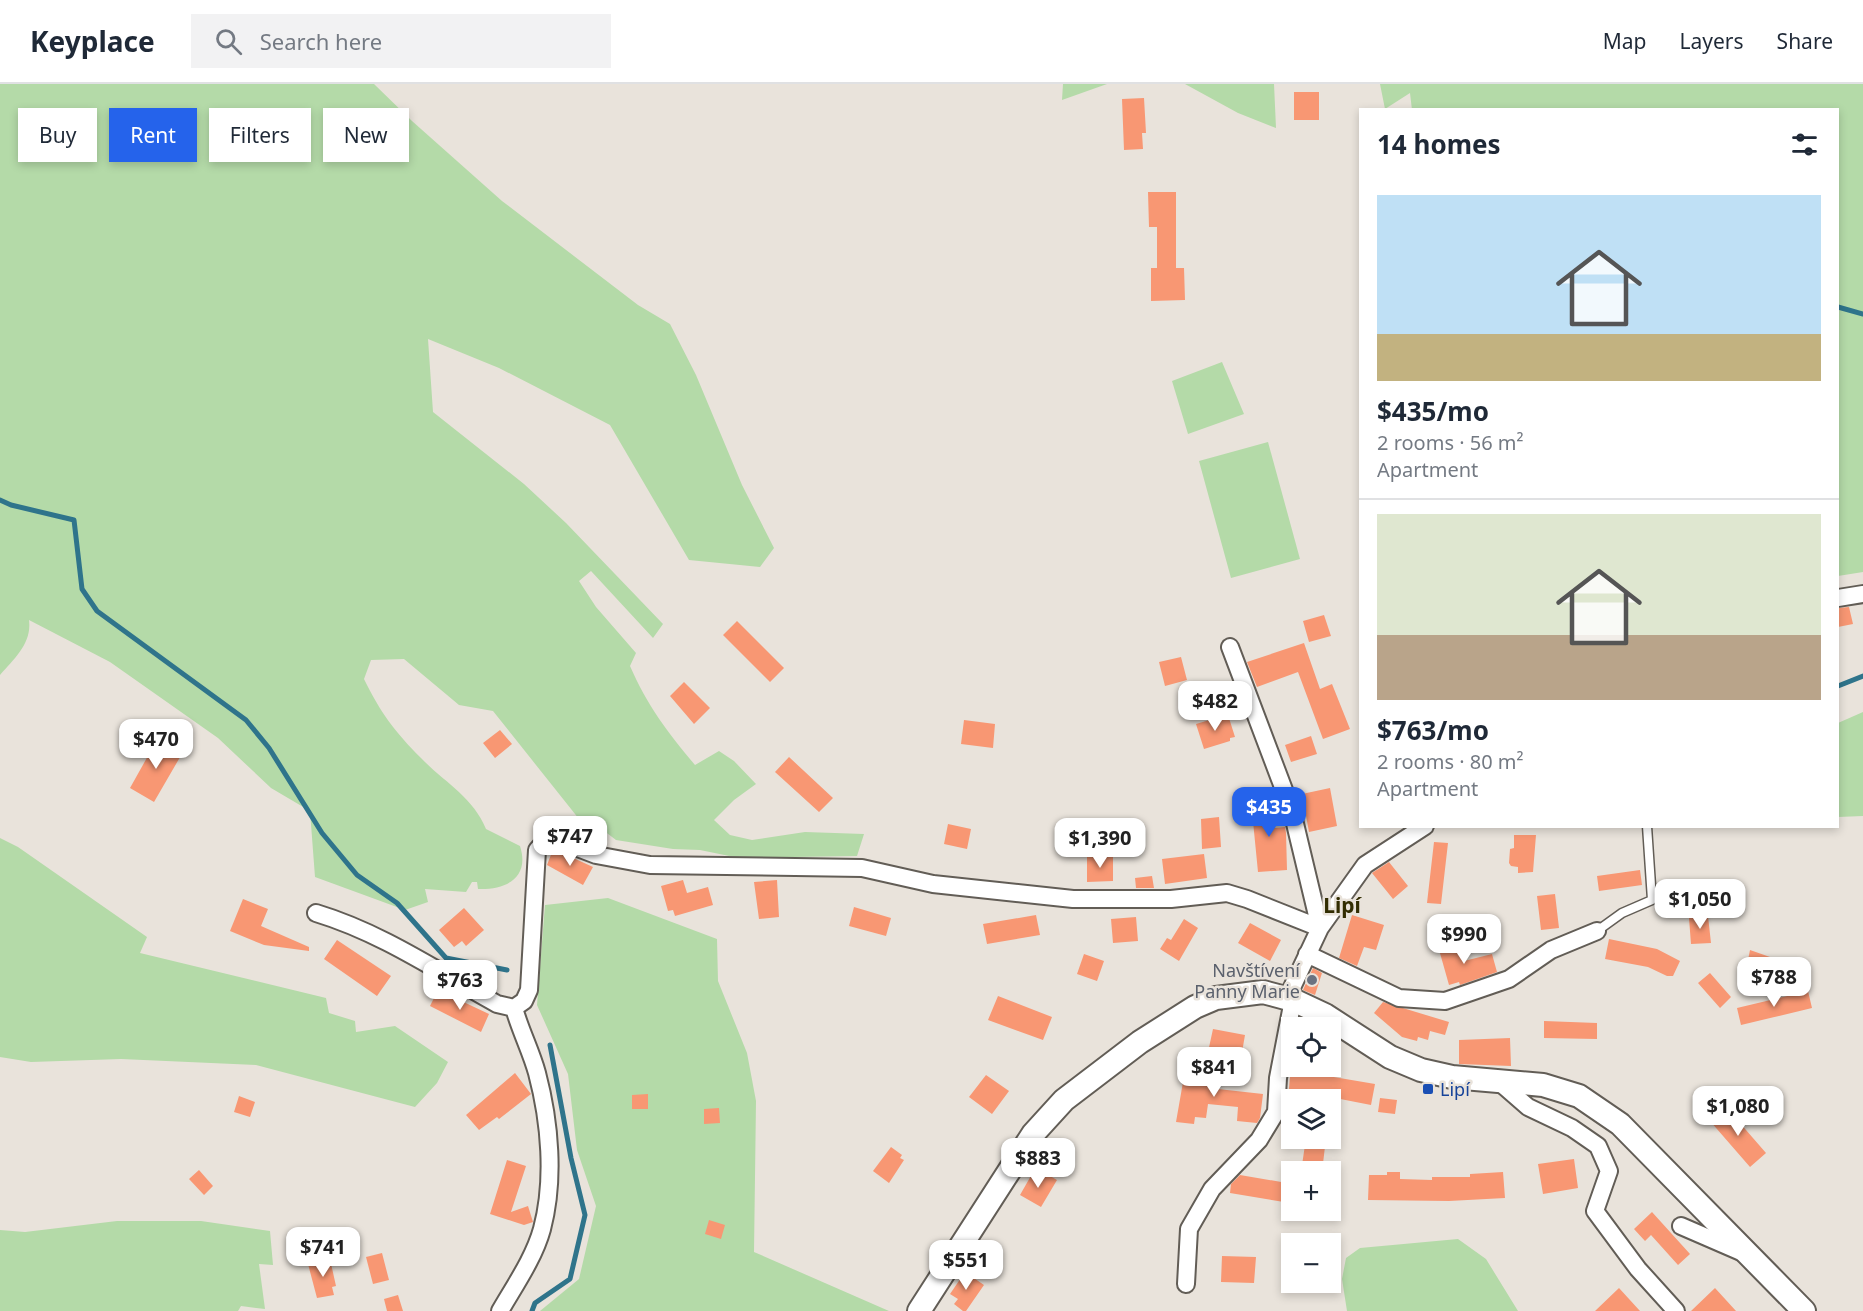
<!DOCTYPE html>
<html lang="en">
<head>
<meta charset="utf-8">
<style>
	:root { --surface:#fff; --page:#f2f2f3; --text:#1f2937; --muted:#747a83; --line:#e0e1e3; --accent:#2563eb }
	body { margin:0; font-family:"Noto Sans",sans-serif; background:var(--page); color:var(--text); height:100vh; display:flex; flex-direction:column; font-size:22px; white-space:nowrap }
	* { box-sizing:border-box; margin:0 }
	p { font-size:20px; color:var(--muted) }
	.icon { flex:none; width:33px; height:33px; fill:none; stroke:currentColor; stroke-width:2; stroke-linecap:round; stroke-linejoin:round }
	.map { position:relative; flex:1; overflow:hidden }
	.details { position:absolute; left:1359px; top:24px; width:480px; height:720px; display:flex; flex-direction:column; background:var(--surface); border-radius:0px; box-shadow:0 3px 9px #0003 }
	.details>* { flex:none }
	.guide { position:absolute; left:18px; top:24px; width:570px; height:54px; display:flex; gap:12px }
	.buttons { position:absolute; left:1281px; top:933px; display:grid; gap:12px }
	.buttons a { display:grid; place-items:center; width:60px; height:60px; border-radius:0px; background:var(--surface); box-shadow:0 3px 9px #0003; font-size:30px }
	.price { position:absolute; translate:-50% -51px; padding:0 14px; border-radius:12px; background:#fff; color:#222; font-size:20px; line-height:39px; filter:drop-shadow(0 2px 3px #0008) }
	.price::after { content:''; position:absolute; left:50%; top:36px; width:18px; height:14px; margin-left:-9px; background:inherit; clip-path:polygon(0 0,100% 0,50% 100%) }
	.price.current { background:var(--accent); color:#fff }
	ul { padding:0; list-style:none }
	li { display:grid; align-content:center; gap:12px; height:318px; padding:0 18px }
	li+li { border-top:2px solid var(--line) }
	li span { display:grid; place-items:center; height:186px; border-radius:0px; color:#555 }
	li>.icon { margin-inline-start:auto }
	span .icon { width:108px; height:108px; fill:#fffc; stroke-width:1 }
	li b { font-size:26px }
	h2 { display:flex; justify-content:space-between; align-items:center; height:72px; padding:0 18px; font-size:26px }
	.pill { padding:0 21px; border-radius:0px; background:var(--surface); box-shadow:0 3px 9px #0003; font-size:21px; line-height:54px }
	.pill.current { background:var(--accent); color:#fff }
	header { display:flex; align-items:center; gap:36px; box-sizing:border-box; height:84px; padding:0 30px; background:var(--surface); border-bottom:2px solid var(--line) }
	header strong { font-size:28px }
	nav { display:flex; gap:33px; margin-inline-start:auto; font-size:21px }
	.search { width:420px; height:54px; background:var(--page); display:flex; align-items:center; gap:15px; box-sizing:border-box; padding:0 21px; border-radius:0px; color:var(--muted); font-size:22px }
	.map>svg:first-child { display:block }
	.green { fill:#b4daa8 }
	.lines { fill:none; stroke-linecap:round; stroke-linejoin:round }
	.stream { stroke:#2f748b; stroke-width:5 }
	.building { fill:#f89773 }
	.lane-casing { stroke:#625d56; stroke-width:11 }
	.street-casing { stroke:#625d56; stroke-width:20 }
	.secondary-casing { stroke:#625d56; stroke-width:26 }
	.lane { stroke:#fff; stroke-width:8 }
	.street { stroke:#fff; stroke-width:16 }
	.secondary { stroke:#fff; stroke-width:22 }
	.worship-dot { fill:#6b7280; stroke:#e9e3db; stroke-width:2 }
	.transit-dot { fill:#1a4fb4; stroke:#e9e3db; stroke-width:2 }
	.labels { text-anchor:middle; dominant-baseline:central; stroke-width:5; stroke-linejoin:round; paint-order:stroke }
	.worship-label { font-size:18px; fill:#5b616d; stroke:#e9e3db; text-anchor:end }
	.transit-label { font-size:18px; fill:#164399; stroke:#e9e3db; text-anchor:start }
	.quarter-label { font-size:21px; font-weight:bold; fill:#322d02; stroke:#e9e3db }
</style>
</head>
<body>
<header>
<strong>Keyplace</strong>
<div class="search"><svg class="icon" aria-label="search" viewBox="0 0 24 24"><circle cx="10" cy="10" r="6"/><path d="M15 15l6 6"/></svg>Search here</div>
<nav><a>Map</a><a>Layers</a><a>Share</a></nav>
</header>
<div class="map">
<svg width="1863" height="1227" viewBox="0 0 1863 1227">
	<rect width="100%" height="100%" fill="#e9e3db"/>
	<path class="green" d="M0,0h374l38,37 90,80 136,104 32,19 26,51 46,110 32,63 -14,19 -71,-7 -79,-135 -111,-57 -71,-29 5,73 91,72 42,39 97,101 -10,14 -62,-67 -12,10 17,26 40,46 -6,13c17,39 38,67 65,99l24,-14 15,10 22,23 -22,16 -20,20 16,15 22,5 53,-8 59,2 -7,22 -118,2 -39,-8 -27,-1 -57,-9 -17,-13 -20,-8 -86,-108 -34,-6 -55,-46 -33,1 -7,19c16,33 31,53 57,79 23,24 52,39 65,71l34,17c10,31 -13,44 -42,43l-1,-7h-5l-6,10 -41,-3 3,13 -23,8 -90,-33 -5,-66 -39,-23 -53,-50 -108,-76 -81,-42c3,23 -14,38 -29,55z
		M1063,0h44l-45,16z
		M1185,0h89l2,44 -38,-15z
		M1380,0h483v488l-25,4v-466h-426l-2,-17 -25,16z
		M1222,278l22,52 -56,20 -16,-53z
		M1268,358l32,117 -69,19 -32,-117z
		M1863,628v104l-25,1v-94z
		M0,754l18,9 129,90 -7,16 186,45 3,15 26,8 1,11 39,-6 53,36 -11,21 -22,24 -159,-42 -135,-6 -90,3 -31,-5z
		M608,814l109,41 1,42 29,72 9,48 -2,151 135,59h-349l39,-32 17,-73 -19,-56 -9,-76 -31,-69 8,-100z
		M117,1137h84l69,10 3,34 -14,-1 6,45 -24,-3 -3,5h-238v-81l25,2z
		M1458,1155l28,20 32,52h-171l-5,-32 4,-21 14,-10z"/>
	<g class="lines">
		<path class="stream" d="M1838,223l25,7
			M0,416l11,5 63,15 8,69 15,22 149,109 23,28 53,85 35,42 40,28 49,55 61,12
			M1838,602l25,-10
			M532,1227l3,-8 35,-24 15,-64 -14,-57 -21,-113"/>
	</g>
	<path class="building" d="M1294,8h25v28h-25z
		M1144,14l2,35h-4l1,16 -19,1 -2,-51z
		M1148,108h28v76h8l1,32 -34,1v-33h6v-41h-8z
		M1849,523l4,17 -15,3v-19z
		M1324,531l7,21 -22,6 -6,-21z
		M737,537l47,47 -14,14 -47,-47z
		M1304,559l16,46 12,-5 18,45 -27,10 -25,-67 -41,15 -10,-25z
		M1181,573l6,23 -22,6 -6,-24z
		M684,598l26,26 -16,16 -24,-28z
		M1223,632l1,4 5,-2 6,19 -5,1v3l-26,8 -8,-25z
		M964,636l31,4 -2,24 -32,-4z
		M500,646l12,14 -17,14 -12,-15z
		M1311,652l6,18 -26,8 -6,-17z
		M158,654l25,14 -29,50 -24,-14z
		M789,673l44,41 -14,14 -44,-40z
		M1330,704l7,38 -28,6 -7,-38z
		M1274,716l1,28 10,-1 1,6 1,37 -29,2 -7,-71z
		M1219,733l2,30 -19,2 -1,-30z
		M948,740l23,5 -4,20 -23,-5z
		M1514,751h22l-3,37 -15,1v-6l-7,-1 -2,-3 1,-14 4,-1z
		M1434,758l14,1 -7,61 -14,-1z
		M552,768h8l33,15 -10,18 -36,-20z
		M1204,770l3,24 -42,6 -3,-25z
		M1087,773h26v24l-26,1z
		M1389,778l19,24 -15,13 -21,-26z
		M1640,786l2,15 -43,6 -2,-15z
		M1152,792l2,12h-18l-1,-10z
		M683,796l4,13 21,-6 5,18 -38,11 -2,-6 -5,1 -7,-25z
		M777,796l2,37 -20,2 -5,-37z
		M1555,810l4,34 -18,2 -4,-34z
		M243,815l25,10 -7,17 48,21v4l-45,-6 -34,-14z
		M854,823l37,11 -5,18 -37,-10z
		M464,824l20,22 -18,16 -4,-5 -8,6 -15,-17z
		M1036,831l4,20 -53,9 -4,-20z
		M1352,831l32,10 -8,25 -12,-3 -7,19 -18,-8z
		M1708,832l3,27 -20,1 -2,-26z
		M1136,833l2,24 -25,2 -2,-24z
		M1184,835l14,9 -19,33 -19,-12 7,-11 4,2z
		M1250,839l31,17 -11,21 -32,-18z
		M1609,855l48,10 23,12 -7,15h-6l-19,-9 -43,-8z
		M337,856l54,36 -14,20 -53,-37z
		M1457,856l7,21 28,-7 5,18 -37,13 -1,-3 -10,3 -11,-39z
		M1750,866l43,15 -2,9 -44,-9z
		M1084,870l20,7 -7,20 -20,-7z
		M1313,884l9,5 -7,22 -12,-5z
		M1710,889l21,24 -11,11 -22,-25z
		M438,906l51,24 -8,18 -51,-26z
		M1808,907l4,17 -71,17 -4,-17z
		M998,912l54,21 -9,23 -55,-20z
		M1383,918l66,20 -4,13 -15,-4 -2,9 -10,-3 -1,4 -15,-4 -28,-24z
		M1544,937l53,2v16l-53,-1z
		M1213,945l32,6 -4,23 -33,-6z
		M1510,954l1,28 -52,-2v-24z
		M1186,981l26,4 -3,19 54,6 -3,24 -3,5 -20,-2 1,-14 -30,-3 -2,14 -11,-1 -1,7 -18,-2z
		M1291,982h34l-3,9 53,9 -4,21 -41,-8v-5l-42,7z
		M515,989l16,21 -32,25 -2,-2 -18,13 -13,-15z
		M986,991l23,16 -17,23 -23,-17z
		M648,1010v15h-16v-14z
		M239,1012l16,6 -5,15 -16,-5z
		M1380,1014l17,2 -2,14 -17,-2z
		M1726,1023l40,46 -16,14 -40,-46z
		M719,1024l1,15 -16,1v-15z
		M1306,1054h20l-4,34h-21z
		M891,1063l11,8 -2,3 4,2 -15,23 -16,-12z
		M1574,1075l4,29 -35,6 -5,-30z
		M507,1076l19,6 -15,46 17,-6 5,16 -9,3 -34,-11z
		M199,1086l14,16 -9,9 -15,-16z
		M1387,1088h13v7l32,1v-3h38v-3l33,-2 2,26 -56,3 -81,-1 1,-25h18z
		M1045,1089l12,7 -16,27 -21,-12 12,-21 10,5z
		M1240,1091l47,8 -3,19 -54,-9 1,-9z
		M1652,1128l38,42 -12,11 -27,-30 -6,6 -11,-12z
		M709,1136l16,5 -4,14 -16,-5z
		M382,1169l7,27 -16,4 -7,-27z
		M1222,1172l34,1 -2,26 -33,-1z
		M319,1173l5,3 6,-1 6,27 -4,1 2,8 -17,3 -9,-34 8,-2z
		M965,1188l19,13 -18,26h-3l-9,-7 4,-5 -8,-5z
		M1619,1204l21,23h-45z
		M1715,1204l21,23h-45z
		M398,1211l5,16h-16l-3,-12z"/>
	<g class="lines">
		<g class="lane-casing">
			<path id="lane" d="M1597,847l25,-18 30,-13 -5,-74"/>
		</g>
		<g class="street-casing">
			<path id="street" d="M1838,514l25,-4
				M1230,563l62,164 28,117
				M316,829c66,20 121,58 181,91l17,4 10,-7 5,-11 8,-140 7,-8h18l34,13 54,10 212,3 71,16 140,15h98l56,-6 20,6 73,29 -33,70
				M1320,844l45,-63 60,-39
				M1307,870l92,44 46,3 64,-22 42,-29 46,-19
				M1497,996l31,27 44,21 26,18 11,25 -14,40 43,58 38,42
				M1681,1142l60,26
				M1186,1200l3,-55 23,-40 47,-49 17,-28 2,-34 15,-78
				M500,1227c15,-26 34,-53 42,-82 13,-49 8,-107 -5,-156 -6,-22 -17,-43 -23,-65"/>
		</g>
		<g class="secondary-casing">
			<path id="secondary" d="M919,1227l114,-177 31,-34 76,-58 55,-35 21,-9 47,-6 30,8 32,15 65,42 31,13 31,7 91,8 36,11 41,28 184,187"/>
		</g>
		<use href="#lane" class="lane"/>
		<use href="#street" class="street"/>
		<use href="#secondary" class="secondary"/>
	</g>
	<circle class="worship-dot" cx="1312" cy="896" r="6"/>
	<rect class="transit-dot" x="1422" y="999" width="12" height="12" rx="3"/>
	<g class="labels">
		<g class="worship-label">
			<text x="1300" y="886">Navštívení<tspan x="1300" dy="21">Panny Marie</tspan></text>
		</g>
		<g class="transit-label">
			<text x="1440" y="1005">Lipí</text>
		</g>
		<g class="quarter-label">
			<text x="1342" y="821">Lipí</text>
		</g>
	</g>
</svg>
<div class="buttons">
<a><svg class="icon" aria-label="locate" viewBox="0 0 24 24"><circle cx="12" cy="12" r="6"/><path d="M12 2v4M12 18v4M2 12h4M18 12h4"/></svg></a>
<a><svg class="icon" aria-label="layers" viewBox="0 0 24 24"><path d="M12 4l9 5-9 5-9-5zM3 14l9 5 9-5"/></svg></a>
<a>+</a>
<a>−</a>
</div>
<b class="price" style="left:1215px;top:648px">$482</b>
<b class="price" style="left:156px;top:686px">$470</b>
<b class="price current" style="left:1269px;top:754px">$435</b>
<b class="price" style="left:570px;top:783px">$747</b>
<b class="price" style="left:1100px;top:785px">$1,390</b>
<b class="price" style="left:1700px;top:846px">$1,050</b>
<b class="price" style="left:1464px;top:881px">$990</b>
<b class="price" style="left:1774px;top:924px">$788</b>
<b class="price" style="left:460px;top:927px">$763</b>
<b class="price" style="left:1214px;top:1014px">$841</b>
<b class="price" style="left:1738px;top:1053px">$1,080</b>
<b class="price" style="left:1038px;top:1105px">$883</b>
<b class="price" style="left:323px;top:1194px">$741</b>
<b class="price" style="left:966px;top:1207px">$551</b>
<div class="guide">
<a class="pill">Buy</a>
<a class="pill current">Rent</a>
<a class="pill">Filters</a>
<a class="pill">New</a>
</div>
<section class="details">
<h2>14 homes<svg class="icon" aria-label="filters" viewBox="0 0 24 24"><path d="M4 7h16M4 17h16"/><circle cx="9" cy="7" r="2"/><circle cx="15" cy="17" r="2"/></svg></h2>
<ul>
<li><span style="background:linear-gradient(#bfe0f5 75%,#c2b280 0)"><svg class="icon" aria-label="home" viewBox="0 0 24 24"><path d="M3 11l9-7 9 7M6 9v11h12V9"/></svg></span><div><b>$435/mo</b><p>2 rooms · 56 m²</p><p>Apartment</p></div></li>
<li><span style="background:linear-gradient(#dfe7d0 65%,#b9a48a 0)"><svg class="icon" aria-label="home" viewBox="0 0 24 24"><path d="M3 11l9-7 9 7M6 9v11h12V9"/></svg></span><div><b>$763/mo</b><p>2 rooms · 80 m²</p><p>Apartment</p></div></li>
</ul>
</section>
</div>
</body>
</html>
